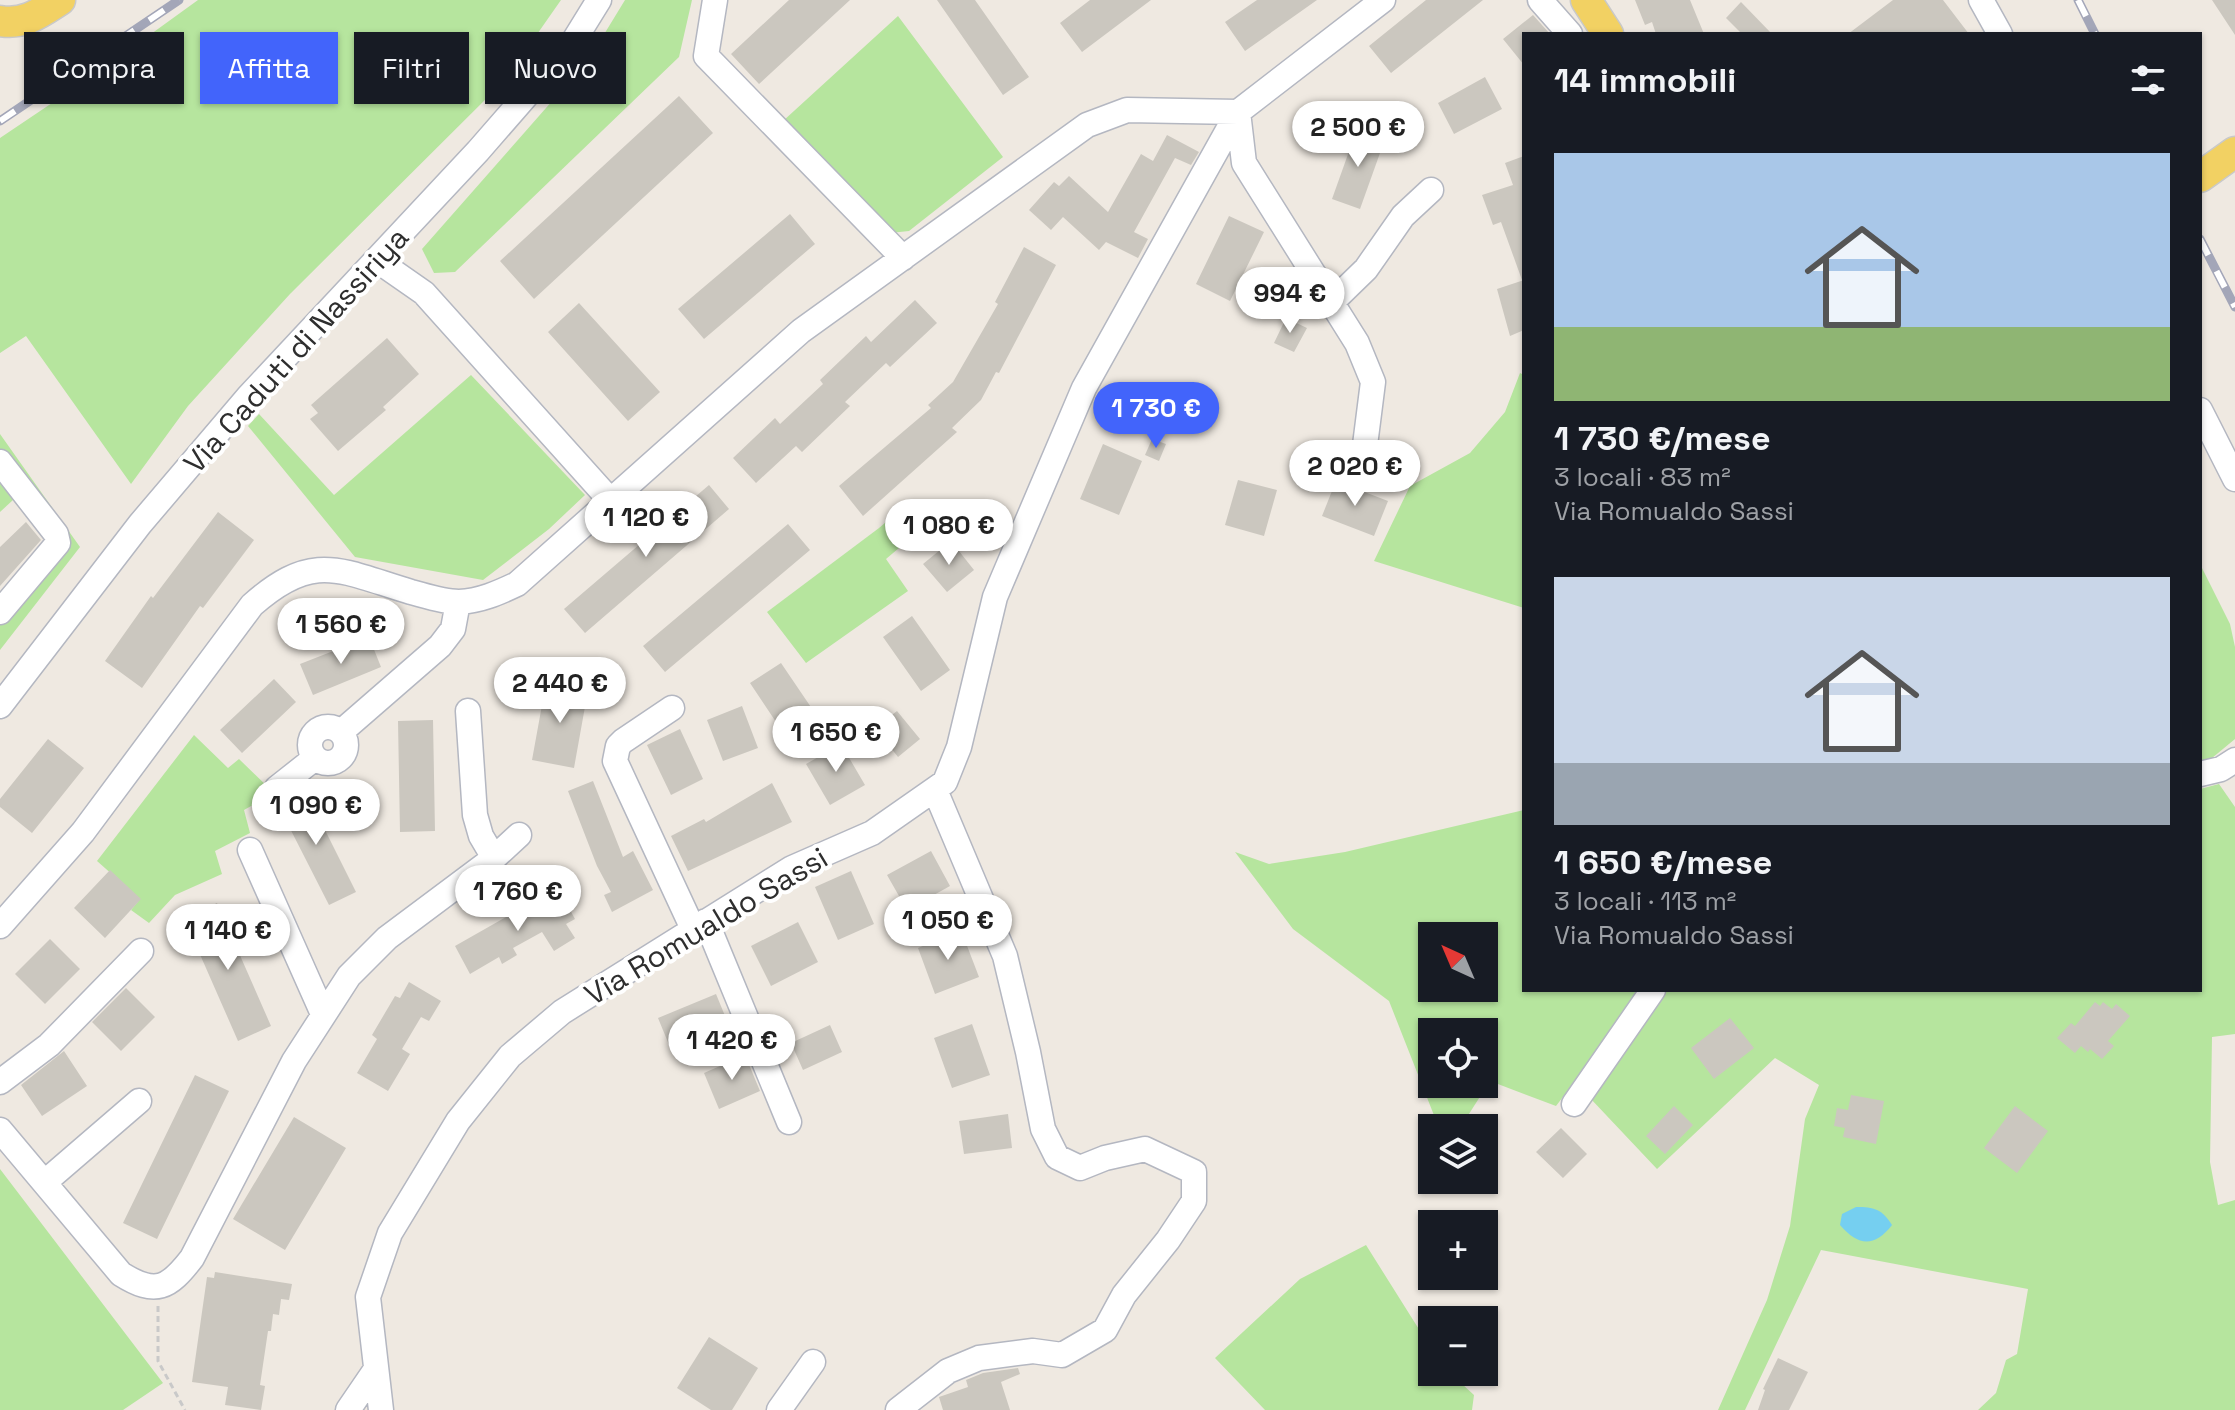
<!DOCTYPE html>
<html lang="it">
<head>
<meta charset="utf-8">
<style>
	:root { --surface:#171b24; --page:#20242c; --text:#f1f3f6; --muted:#9ea1a6; --accent:#4264fb }
	body { margin:0; font-family:"Space Grotesk",sans-serif; background:var(--page); color:var(--text); height:100vh; display:flex; flex-direction:column; font-size:30px; white-space:nowrap }
	* { box-sizing:border-box; margin:0 }
	p { font-size:26px; color:var(--muted) }
	.icon { flex:none; width:44px; height:44px; fill:none; stroke:currentColor; stroke-width:2; stroke-linecap:round; stroke-linejoin:round }
	.map { position:relative; flex:1; overflow:hidden }
	.sheet { position:absolute; left:1522px; top:32px; width:680px; height:960px; display:flex; flex-direction:column; background:var(--surface); border-radius:0px; box-shadow:0 2px 6px #0004 }
	.sheet>* { flex:none }
	.hud { position:absolute; left:24px; top:32px; width:760px; height:72px; display:flex; gap:16px }
	.needle { width:52px; rotate:316deg }
	.controls { position:absolute; left:1418px; top:922px; display:grid; gap:16px }
	.controls a { display:grid; place-items:center; width:80px; height:80px; border-radius:0px; background:var(--surface); box-shadow:0 2px 6px #0004; font-size:40px }
	.price { position:absolute; translate:-50% -68px; padding:0 18px; border-radius:28px; background:#fff; color:#222; font-size:26px; line-height:52px; filter:drop-shadow(0 2px 4px #0008) }
	.price::after { content:''; position:absolute; left:50%; top:48px; width:24px; height:18px; margin-left:-12px; background:inherit; clip-path:polygon(0 0,100% 0,50% 100%) }
	.price.current { background:var(--accent); color:#fff }
	ul { padding:0; list-style:none }
	li { display:grid; align-content:center; gap:16px; height:424px; padding:0 32px }
	li span { display:grid; place-items:center; height:248px; border-radius:0px; color:#555 }
	li>.icon { margin-inline-start:auto }
	span .icon { width:144px; height:144px; fill:#fffc; stroke-width:1 }
	li b { font-size:34px }
	h2 { display:flex; justify-content:space-between; align-items:center; height:96px; padding:0 32px; font-size:34px }
	.pill { padding:0 28px; border-radius:0px; background:var(--surface); box-shadow:0 2px 6px #0004; font-size:28px; line-height:72px }
	.pill.current { background:var(--accent); color:#fff }
	.map>svg:first-child { display:block }
	.green { fill:#b6e59e; fill-rule:evenodd }
	.water { fill:#75cff0 }
	.building { fill:#cbc7bf }
	.lines { fill:none; stroke-linecap:round; stroke-linejoin:round }
	.minor-casing { stroke:#b4b7c1; stroke-width:27 }
	.major-casing { stroke:#c9c9c9; stroke-width:33 }
	.path { stroke:#c9c9c9; stroke-width:3; stroke-dasharray:6 4; stroke-linecap:butt }
	.minor { stroke:#fff; stroke-width:24 }
	.major { stroke:#f2d163; stroke-width:30 }
	.rail-casing { stroke:#a3a6b8; stroke-width:9 }
	.rail { stroke:#fff; stroke-width:6; stroke-dasharray:18; stroke-linecap:butt }
	.labels { text-anchor:middle; dominant-baseline:central; stroke-width:8; stroke-linejoin:round; paint-order:stroke }
	.street-label { font-size:30px; fill:#2e2e2e; stroke:#fff }
</style>
</head>
<body>
<div class="map">
<svg width="2235" height="1410" viewBox="0 0 2235 1410">
	<rect width="100%" height="100%" fill="#efe9e1"/>
	<path class="green" d="M198,0h363l-56,80 -215,214 -102,112 -57,78 -105,-148 -26,17v-215l104,-70z
		M625,0h67l-13,57 -224,215 -21,1 -12,-24 167,-190z
		M898,16l105,141 -94,74 -19,2 -107,-112z
		M1520,373l4,2v233l-150,-47 36,-75 60,-33 35,-41z
		M471,375l114,120 -36,34 -66,51 -128,-23 -107,-131 11,-12 75,81z
		M0,434l80,113 -80,103v-27l61,-74 -35,-61 -26,24z
		M913,499l19,21 -46,39 22,32 -102,72 -39,-51 112,-84z
		M2200,564l30,60 5,23v92l-35,29z
		M194,735l34,33 11,-9 35,34 -30,17 6,23 -35,18 7,23 -47,21 -26,28 -18,-13 9,-11 -43,-38z
		M2219,784l16,23v227l-23,3 -2,125 8,43 17,-5v210h-257l18,-17 10,-33 11,-6 11,-65 -207,-39 -76,160h-27l49,-110 23,-74 15,-107 14,-34 -44,-27 -118,111 -67,-71 74,-108h536v-201z
		M1524,810v180h121l-89,116 -66,-25 -30,47h-21l-50,-127 -96,-72 -58,-77 34,12 76,-12zM1432,936h52v52h-52zM1432,1032h52v52h-52z
		M0,1169l163,214 -40,27h-123z
		M1366,1245l66,105v22h17l25,23 -2,15h-207l-50,-52 85,-79z"/>
	<path class="water" d="M1856,1207c18,0 26,2 36,18 -18,23 -34,21 -52,0l2,-11z"/>
	<path class="building" d="M789,0h61l-91,84 -28,-30z
		M937,0h38l54,77 -26,18z
		M1090,0h61l-69,52 -22,-29z
		M1257,0h60l-72,51 -20,-29z
		M1426,0h57l-92,73 -22,-27z
		M1635,0h55l14,34h-48l-4,-12 -7,3z
		M1893,0h50l26,34h-121z
		M2212,0h23v35z
		M1741,2l31,32h-30l-16,-16z
		M1533,15l17,19h-26v31l-21,-26z
		M1485,77l17,32 -48,25 -16,-31z
		M679,96l34,37 -179,166 -34,-38z
		M1357,129l28,10 -25,70 -28,-10z
		M1167,135l32,17 -8,13 -16,-7 -41,74 14,7 -10,19 -32,-16 -7,8 -36,-33 -12,13 -22,-20 25,-28 5,4 10,-10 39,36 33,-58 12,7z
		M1524,156v124h-2l-21,-58 -8,3 -11,-30 31,-10 -8,-22z
		M790,214l25,30 -111,95 -26,-30z
		M1229,216l35,16 -34,69 -34,-17z
		M1024,247l32,18 -57,108 -3,-1 -15,28 -29,28 5,4 -94,84 -24,-30 92,-78 -3,-3 25,-23 45,-78 -3,-2z
		M1524,280v50l-14,6 -13,-47z
		M915,300l22,23 -47,44 -4,-4 -41,39 5,4 -48,46 -6,-6 -40,37 -23,-25 42,-40 5,6 43,-40 -3,-4 46,-44 5,6z
		M579,303l81,89 -32,29 -80,-89z
		M1286,318l21,10 -13,24 -20,-9z
		M387,338l32,36 -36,33 3,3 -48,41 -28,-32 8,-6 -7,-8z
		M1152,439l14,5 -7,17 -14,-6z
		M1103,444l39,17 -23,54 -39,-16z
		M1238,480l39,10 -13,46 -39,-11z
		M1336,481l52,20 -14,35 -52,-20z
		M709,485l20,24 -144,124 -21,-24z
		M218,512l36,28 -51,68 -3,-2 -58,82 -37,-27 46,-65 2,2z
		M26,522l15,18 -41,46v-39z
		M788,524l22,26 -145,122 -22,-26z
		M951,541l23,29 -27,22 -24,-28z
		M912,616l38,54 -29,21 -38,-54z
		M369,637l12,30 -68,28 -13,-31z
		M781,663l38,56 -31,21 -38,-57z
		M274,679l22,23 -54,51 -22,-23z
		M546,683l42,7 -14,78 -42,-8z
		M742,706l16,42 -35,13 -16,-41z
		M897,711l23,28 -22,18 -23,-29z
		M433,720l2,111 -35,1 -2,-111z
		M680,729l23,50 -32,16 -24,-50z
		M48,739l36,29 -52,65 -32,-26v-8z
		M841,744l24,41 -35,20 -24,-41z
		M593,781l30,76 10,-6 20,39 -41,22 -8,-17 7,-3 -14,-26 -29,-75z
		M772,783l20,39 -104,49 -17,-35 33,-17 2,3z
		M304,788l52,104 -27,13 -52,-102z
		M931,851l19,35 -43,24 -20,-35z
		M110,870l31,29 -36,39 -31,-30z
		M851,871l23,53 -36,16 -23,-53z
		M550,892l7,13 8,-4 10,18 -9,5 9,14 -21,13 -12,-19 -29,16 4,7 -15,9 -3,-7 -29,17 -15,-28z
		M217,903l54,123 -33,15 -54,-123z
		M798,922l20,40 -47,24 -20,-40z
		M961,930l18,47 -44,17 -17,-46z
		M50,939l30,30 -35,35 -30,-30z
		M409,982l32,19 -12,20 -8,-4 -19,32 8,5 -22,37 -31,-18 20,-34 -5,-4 23,-39 5,2z
		M126,988l29,29 -34,34 -29,-29z
		M716,994l14,34 -58,24 -14,-34z
		M2095,1002l5,4 3,-4 9,7 4,-5 14,12 -22,25 6,5 -12,13 -12,-10 -2,3 -7,-6 -6,7 -18,-15 14,-15 4,3z
		M1730,1018l24,30 -40,31 -23,-31z
		M972,1024l18,51 -38,13 -18,-50z
		M830,1025l12,27 -39,18 -12,-27z
		M64,1051l23,35 -45,30 -21,-31z
		M745,1055l15,36 -41,18 -15,-36z
		M195,1075l34,16 -72,148 -34,-16z
		M1851,1095l33,6 -8,43 -33,-7 2,-9 -11,-2 3,-18 11,2z
		M1674,1106l19,19 -28,29 -19,-18z
		M2015,1106l33,25 -31,42 -33,-25z
		M1008,1114l4,34 -48,6 -5,-33z
		M294,1117l52,31 -61,102 -52,-31z
		M1561,1128l26,26 -24,24 -27,-26z
		M215,1272l77,12 -3,16 -8,-1 -2,16 -6,-1 -2,17h-3l-8,54 5,1 -4,24 -36,-5 3,-18 -36,-5 15,-105 7,1z
		M709,1337l49,31 -26,42h-21l-34,-22z
		M1778,1358l30,14 -19,38h-31l7,-20 -2,-1z
		M1018,1368l2,6 -19,8 9,28h-67l-4,-13 29,-10 -2,-7 17,-7z"/>
	<g class="lines">
		<g class="minor-casing">
			<path id="minor" d="M715,0l-9,56 197,202
				M1540,0l30,34
				M1981,0l19,34
				M1238,112l6,51 113,180 16,39 -9,71
				M378,261l46,32 186,207
				M1331,303l35,-34 37,-53 28,-26
				M2200,410l35,69
				M0,462l56,72 2,9 -58,69
				M0,706l140,-182 108,-127 230,-246 95,-109 26,-42
				M672,708l-49,33 -5,5 -3,15 78,168
				M468,711l7,104 6,21 13,22
				M310 745a18 18 0 1 1 36 0a18 18 0 1 1-36 0Z
				M341,732l99,-86 13,-17 5,-27
				M2200,774l21,-5 14,-9
				M277,788l38,-30
				M250,850l73,164
				M706,921l83,201
				M0,926l83,-94 169,-227c62,-55 88,-34 159,-13 15,4 32,10 48,10 21,-1 39,-9 58,-18l284,-253 286,-206 40,-15 111,2
				M0,1082l49,-37 92,-94
				M1574,1104l79,-114
				M0,1130l121,144c35,22 48,14 71,-16l102,-197 55,-85 38,-38 107,-80 25,-23
				M45,1182l94,-81
				M348,1410l28,-41
				M381,1410l-13,-113 22,-64 68,-112 52,-65 52,-44 230,-144 80,-35 73,-51 14,-35 36,-150 89,-209 154,-276 145,-112
				M779,1410l34,-48
				M898,1410l50,-39 31,-13 54,-7 29,4 43,-25 19,-35 44,-55 26,-39v-29l-49,-23 -40,9 -25,10 -23,-11 -14,-28 -15,-77 -23,-96 -70,-166"/>
		</g>
		<g class="major-casing">
			<path id="major" d="M1586,0l22,34
				M0,21c25,4 40,-8 60,-21
				M2200,177l35,-25"/>
		</g>
		<path class="path" d="M158,1306v55l27,49"/>
		<use href="#minor" class="minor"/>
		<use href="#major" class="major"/>
		<g class="rail-casing">
			<path id="rail" d="M2078,0l17,34
				M0,121l179,-121
				M2200,239l35,68"/>
		</g>
		<use href="#rail" class="rail"/>
	</g>
	<g class="labels">
		<g class="street-label">
			<text transform="translate(296 350) rotate(-48)">Via Caduti di Nassiriya</text>
			<text transform="translate(706 926) rotate(-31)">Via Romualdo Sassi</text>
		</g>
	</g>
</svg>
<div class="controls">
<a><svg class="needle" viewBox="-14 -14 28 28"><path d="M0-13l5 13h-10z" fill="#e53935"/><path d="M0 13l5-13h-10z" fill="#9ea1a6"/></svg></a>
<a><svg class="icon" aria-label="locate" viewBox="0 0 24 24"><circle cx="12" cy="12" r="6"/><path d="M12 2v4M12 18v4M2 12h4M18 12h4"/></svg></a>
<a><svg class="icon" aria-label="layers" viewBox="0 0 24 24"><path d="M12 4l9 5-9 5-9-5zM3 14l9 5 9-5"/></svg></a>
<a>+</a>
<a>−</a>
</div>
<b class="price" style="left:1358px;top:169px">2 500 €</b>
<b class="price" style="left:1290px;top:335px">994 €</b>
<b class="price current" style="left:1156px;top:450px">1 730 €</b>
<b class="price" style="left:1355px;top:508px">2 020 €</b>
<b class="price" style="left:646px;top:559px">1 120 €</b>
<b class="price" style="left:949px;top:567px">1 080 €</b>
<b class="price" style="left:341px;top:666px">1 560 €</b>
<b class="price" style="left:560px;top:725px">2 440 €</b>
<b class="price" style="left:836px;top:774px">1 650 €</b>
<b class="price" style="left:316px;top:847px">1 090 €</b>
<b class="price" style="left:518px;top:933px">1 760 €</b>
<b class="price" style="left:948px;top:962px">1 050 €</b>
<b class="price" style="left:228px;top:972px">1 140 €</b>
<b class="price" style="left:732px;top:1082px">1 420 €</b>
<div class="hud">
<a class="pill">Compra</a>
<a class="pill current">Affitta</a>
<a class="pill">Filtri</a>
<a class="pill">Nuovo</a>
</div>
<section class="sheet">
<h2>14 immobili<svg class="icon" aria-label="filters" viewBox="0 0 24 24"><path d="M4 7h16M4 17h16"/><circle cx="9" cy="7" r="2"/><circle cx="15" cy="17" r="2"/></svg></h2>
<ul>
<li><span style="background:linear-gradient(#a9c7e8 70%,#8fb573 0)"><svg class="icon" aria-label="home" viewBox="0 0 24 24"><path d="M3 11l9-7 9 7M6 9v11h12V9"/></svg></span><div><b>1 730 €/mese</b><p>3 locali · 83 m²</p><p>Via Romualdo Sassi</p></div></li>
<li><span style="background:linear-gradient(#c9d6e8 75%,#9aa5b1 0)"><svg class="icon" aria-label="home" viewBox="0 0 24 24"><path d="M3 11l9-7 9 7M6 9v11h12V9"/></svg></span><div><b>1 650 €/mese</b><p>3 locali · 113 m²</p><p>Via Romualdo Sassi</p></div></li>
</ul>
</section>
</div>
</body>
</html>
